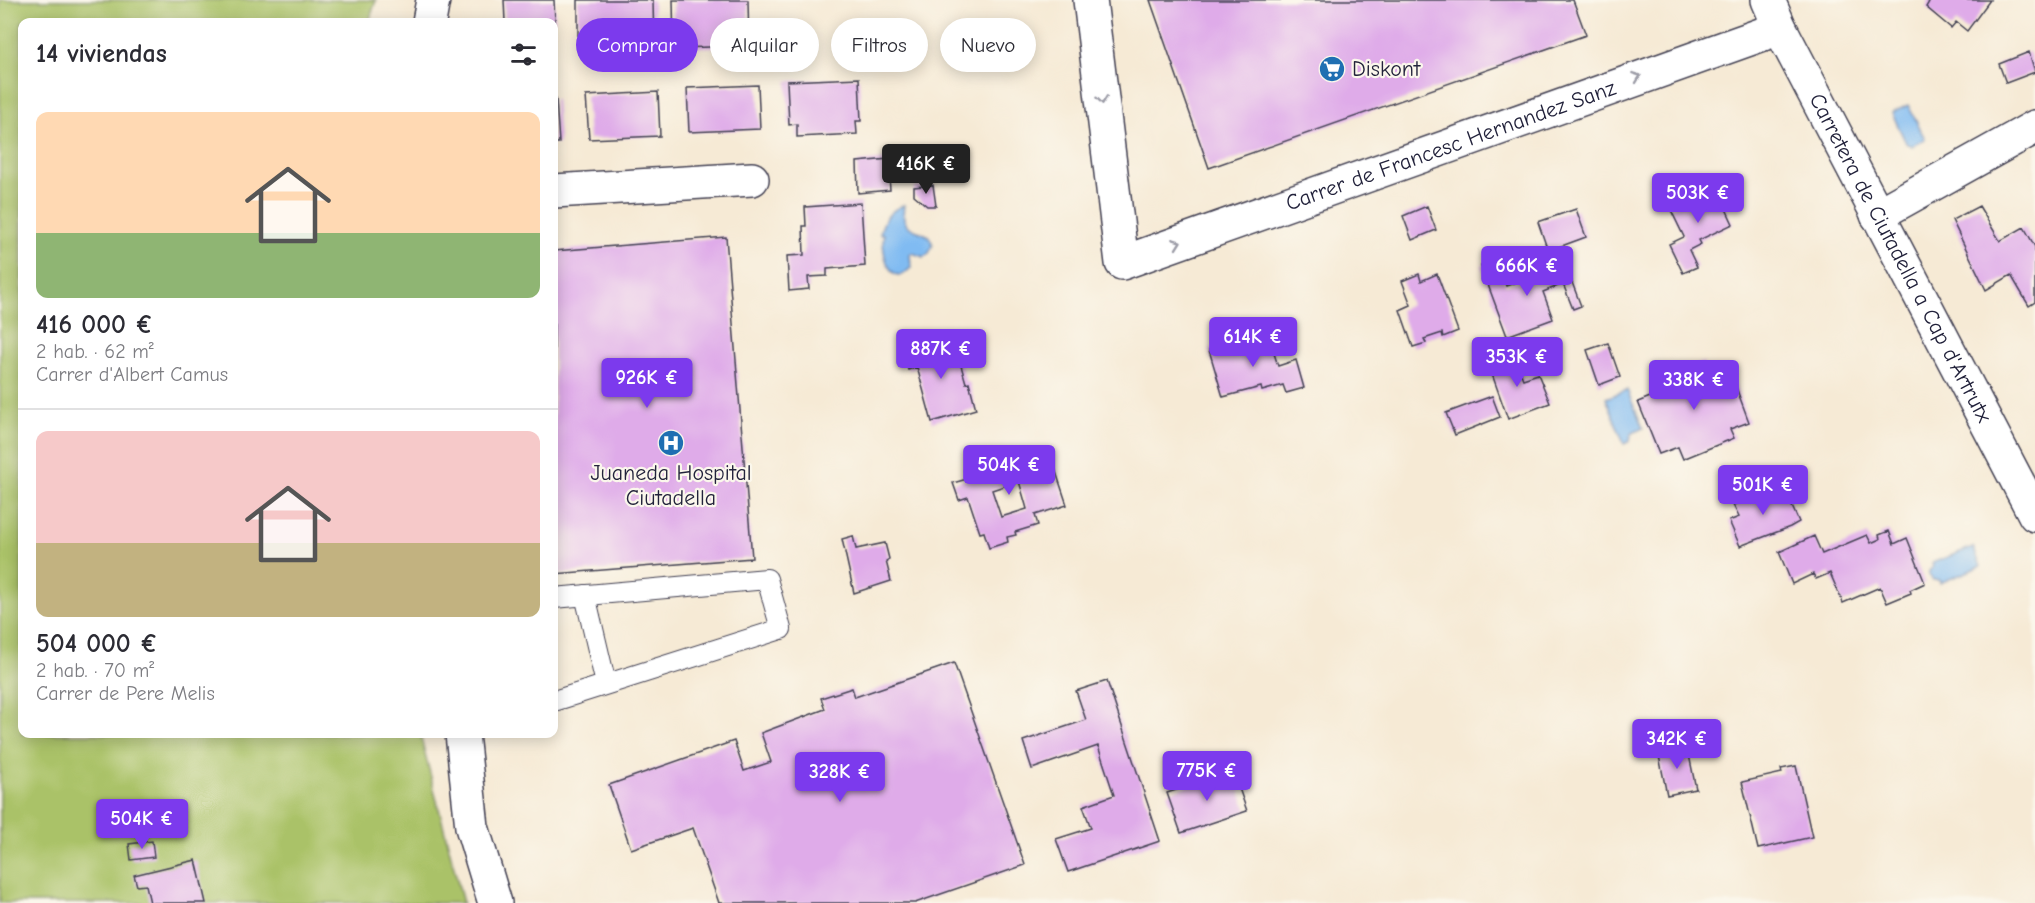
<!DOCTYPE html>
<html lang="es">
<head>
<meta charset="utf-8">
<style>
	:root { --surface:#fff; --page:#f2f2f3; --text:#2b2b33; --muted:#7c7c81; --line:#e1e1e2; --accent:#7c3aed }
	body { margin:0; font-family:"Comic Neue",sans-serif; background:var(--page); color:var(--text); height:100vh; display:flex; flex-direction:column; font-size:22px; white-space:nowrap }
	* { box-sizing:border-box; margin:0 }
	p { font-size:20px; color:var(--muted) }
	.icon { flex:none; width:33px; height:33px; fill:none; stroke:currentColor; stroke-width:2; stroke-linecap:round; stroke-linejoin:round }
	.map { position:relative; flex:1; overflow:hidden }
	.drawer { position:absolute; left:18px; top:18px; width:540px; height:720px; display:flex; flex-direction:column; background:var(--surface); border-radius:12px; box-shadow:0 3px 15px #0003 }
	.drawer>* { flex:none }
	.top-card { position:absolute; left:576px; top:18px; width:570px; height:54px; display:flex; gap:12px }
	.price { position:absolute; translate:-50% -51px; padding:0 14px; border-radius:6px; background:var(--accent); color:#fff; font-size:20px; line-height:39px; filter:drop-shadow(0 2px 3px #0008) }
	.price::after { content:''; position:absolute; left:50%; top:36px; width:18px; height:14px; margin-left:-9px; background:inherit; clip-path:polygon(0 0,100% 0,50% 100%) }
	.price.current { background:#222; color:#fff }
	ul { padding:0; list-style:none }
	li { display:grid; align-content:center; gap:12px; height:318px; padding:0 18px }
	li+li { border-top:2px solid var(--line) }
	li span { display:grid; place-items:center; height:186px; border-radius:12px; color:#555 }
	li>.icon { margin-inline-start:auto }
	span .icon { width:108px; height:108px; fill:#fffc; stroke-width:1 }
	li b { font-size:26px }
	h2 { display:flex; justify-content:space-between; align-items:center; height:72px; padding:0 18px; font-size:26px }
	.tag { padding:0 21px; border-radius:27px; background:var(--surface); box-shadow:0 3px 15px #0003; font-size:21px; line-height:54px }
	.tag.current { background:var(--accent); color:#fff }
	.map>svg:first-child { display:block }
	.green { fill:#aac268; stroke:#667252; stroke-width:1.5 }
	.water { fill:#80bbf2; stroke:#516e96; stroke-width:1.5 }
	.building { fill:#dfabe9; fill-rule:evenodd }
	.lines { fill:none; stroke-linecap:round; stroke-linejoin:round }
	.lane-casing { stroke:#424052; stroke-width:22 }
	.street-casing { stroke:#424052; stroke-width:36 }
	.secondary-casing { stroke:#424052; stroke-width:36 }
	.lane { stroke:#fff; stroke-width:20 }
	.street { stroke:#fff; stroke-width:33 }
	.secondary { stroke:#fff; stroke-width:33 }
	.oneway { stroke:#9c9ca7 }
	.labels { text-anchor:middle; dominant-baseline:central; stroke-width:4.5; stroke-linejoin:round; paint-order:stroke }
	.poi-label { font-size:22px; fill:#22223b; stroke:#fbf7ec; text-anchor:start }
	.street-label { font-size:22px; fill:#22223b; stroke:#fbf7ec }
</style>
</head>
<body>
<div class="map">
<svg width="2035" height="903" viewBox="0 0 2035 903">
	<rect width="100%" height="100%" fill="#fbf7ec"/>
	<filter id="ink" filterUnits="userSpaceOnUse"><feTurbulence type="fractalNoise" baseFrequency=".0167" numOctaves="2"/><feDisplacementMap in="SourceGraphic" scale="12" xChannelSelector="R" yChannelSelector="G"/><feConvolveMatrix kernelMatrix="1 2 1 2 8 2 1 2 1" color-interpolation-filters="sRGB"/></filter>
	<filter id="wash" filterUnits="userSpaceOnUse"><feTurbulence type="fractalNoise" baseFrequency=".008" numOctaves="4" result="noise"/><feDisplacementMap in="SourceGraphic" scale="24" xChannelSelector="R" yChannelSelector="G"/><feGaussianBlur stdDeviation="1.35" result="paint"/><feColorMatrix in="noise" values="0 0 0 0 0 0 0 0 0 0 0 0 0 0 0 0 0 1.4 0 .05"/><feComposite in="paint" operator="in"/></filter>
	<g filter="url(#wash)">
		<rect width="100%" height="100%" fill="#f6ead5"/>
		<path class="green" d="M0,0h376l-7,22h-347v712h398l43,169h-463z"/>
		<path class="water" d="M1908,105l17,34 -13,7 -6,-3 -14,-30z
			M904,205c-4,25 10,23 25,31l4,9 -4,8 -5,4 -12,-4 -2,1 1,13c-19,25 -31,-15 -27,-33h-4c3,-15 10,-24 24,-29z
			M1627,390l16,38 -12,6 -1,7 -6,3 -18,-46z
			M1973,547l8,19 -41,17 -1,-3h-6l-4,-5v-4l4,-4 -1,-4z"/>
		<g id="blocks">
			<path class="building" d="M504,0h50l1,22h-50z
				M578,0h75l1,48 -76,1z
				M673,0h75l1,46 -75,2z
				M1150,0h423l13,35 -377,133z
				M1926,0h64l-23,31 -11,-9 -5,6 -25,-21 3,-5z
				M2029,52l6,20 -29,11 -7,-19z
				M859,78l2,43h-5l1,13 -60,3v-13l-8,1 -2,-44z
				M758,85l2,44 -71,3 -2,-44z
				M658,92l2,44 -71,3 -3,-43z
				M554,99h2l3,44h-5z
				M912,149l1,25 -24,2 1,14 -32,3 -1,-31 32,-3 -1,-6z
				M933,185l3,21h-9l-13,-11v-8z
				M1716,187l17,37 -34,16 2,4 -12,6 8,17 -14,6 -14,-29 15,-7 -14,-29z
				M861,203l4,63 -38,3v7l-19,1 1,12 -20,2 -2,-35 17,-1 -1,-29h3l-1,-19z
				M1427,206l9,24 -24,10 -9,-24z
				M1979,206l21,35 24,-14 11,20v55l-6,4 -18,-31 -25,15 -34,-70z
				M1576,209l10,28 -38,14 -10,-29z
				M726,237l26,321 -198,16v-323z
				M1496,260l10,26 59,-22 16,42 -8,3 -10,-25 -20,8 10,27 -46,17 -26,-70z
				M1419,274l2,7 16,-7 21,57 -15,6 -1,-4 -18,6 2,4 -13,4 -13,-37 11,-5 -9,-24z
				M1264,334l5,17 4,-1 5,16 18,-6 8,28 -18,5 -3,-8 -21,6 -1,-4 -38,10 -14,-47z
				M948,338l5,18 5,-1 8,28 3,-1 7,27 -44,13 -15,-55 -9,3 -5,-19z
				M1608,343l12,34 -21,8 -12,-35z
				M1513,354l10,25 15,-5 12,29 -42,16 -20,-56z
				M1703,362l5,12 20,-8 21,56 -19,7 4,9 -51,21 -5,-12 -19,7 -21,-52 29,-12 -4,-11z
				M1492,396l8,21 -45,18 -9,-22z
				M1029,452l6,18 -2,1 2,4 20,-6 12,36 -32,10 3,10 -23,7 1,3 -9,2 1,5 -19,6 -5,-16 -4,1 -12,-36 -9,3 -6,-17 14,-4 -3,-9zM1019,481l8,28 -26,8 -9,-27z
				M1782,484l17,38 -9,5 -50,19 -11,-25 10,-4 -6,-12z
				M1889,531l5,13 13,-6 18,45 -15,7 1,3 -24,10 -7,-16 -37,16 -13,-30 -14,6 -3,-5 -21,10 -13,-32 35,-16 8,18 45,-19 4,8 9,-4 -1,-4z
				M853,536l3,13 29,-6 4,16 -3,2 5,20 -37,12 -12,-54z
				M954,663l71,202 -110,38h-196l-26,-75 -62,21 -22,-64 125,-44 10,30 27,-9 -10,-29 64,-24 -4,-11 31,-10 3,9z
				M1107,681l53,160 -92,31 -12,-33 35,-11 -8,-22 31,-11 -16,-49 -66,23 -9,-28 63,-21 -10,-29z
				M1687,745l9,44 -29,6 -9,-44z
				M1796,766l16,71 -54,12 -16,-67 40,-9 -1,-4z
				M1233,771l14,40 -66,22 -14,-40z
				M152,841l2,16 -23,3 -2,-16z
				M196,860l10,43h-56l-4,-18 -9,1 -3,-11z"/>
		</g>
	</g>
	<g filter="url(#ink)">
		<use href="#blocks" fill-opacity="0" stroke="#424052" stroke-width="1.5"/>
		<g class="lines">
			<g class="lane-casing">
				<path id="lane" d="M585,595l21,89
					M554,598l213,-19 14,50 -227,72"/>
			</g>
			<g class="street-casing">
				<g id="street">
					<path id="s1" d="M1090,0l32,263 658,-235"/>
					<path d="M429,22l4,-22"/>
					<path d="M554,191l198,-12"/>
					<path d="M1877,215l158,-88"/>
					<path d="M462,734l10,93 23,76"/>
				</g>
			</g>
			<g class="secondary-casing">
				<g id="secondary">
					<path id="s2" d="M1768,0l12,28 255,487"/>
				</g>
			</g>
			<use href="#lane" class="lane"/>
			<use href="#street" class="street"/>
			<use href="#secondary" class="secondary"/>
		</g>
		<defs><path id="oneway-chevron" d="M-2-3.5L2.5 0L-2 3.5" fill="none" stroke-width="1.6" stroke-linecap="round" stroke-linejoin="round" transform="scale(1.5)"/></defs>
		<g class="oneway">
			<use href="#oneway-chevron" transform="translate(1637 77) rotate(-20)"/>
			<use href="#oneway-chevron" transform="translate(1102 100) rotate(83)"/>
			<use href="#oneway-chevron" transform="translate(1177 243) rotate(-20)"/>
		</g>
	</g>
	<defs>
		<g id="supermarket-disc" transform="scale(1.35)"><circle r="9.5" fill="#1f6fb2" stroke="#fbf7ec"/><path d="M-6-5.5h2.5l.6 2H6L4.5 2H-2.5L-4.4-4H-6ZM-1.5 3.2a1.3 1.3 0 1 0 .1 0ZM3 3.2a1.3 1.3 0 1 0 .1 0Z" fill="#fff"/></g>
		<g id="hospital-disc" transform="scale(1.35)"><circle r="9.5" fill="#1f6fb2" stroke="#fbf7ec"/><path d="M-5-5h3v3.5h4V-5h3V5h-3V1.5h-4V5h-3Z" fill="#fff"/></g>
	</defs>
	<g fill-rule="evenodd">
		<use href="#supermarket-disc" x="1332" y="69"/>
		<use href="#hospital-disc" x="671" y="443"/>
	</g>
	<g class="labels">
		<g class="poi-label">
			<text x="1352" y="69">Diskont</text>
			<text x="671" y="473" text-anchor="middle">Juaneda Hospital<tspan x="671" dy="25">Ciutadella</tspan></text>
		</g>
		<g class="street-label">
			<text stroke="none"><textPath href="#s1" startOffset="614">Carrer de Francesc Hernandez Sanz</textPath></text>
			<text stroke="none"><textPath href="#s2" startOffset="290">Carretera de Ciutadella a Cap d'Artrutx</textPath></text>
		</g>
	</g>
</svg>
<b class="price current" style="left:926px;top:195px">416K €</b>
<b class="price" style="left:1698px;top:224px">503K €</b>
<b class="price" style="left:1527px;top:297px">666K €</b>
<b class="price" style="left:1253px;top:368px">614K €</b>
<b class="price" style="left:941px;top:380px">887K €</b>
<b class="price" style="left:1517px;top:388px">353K €</b>
<b class="price" style="left:647px;top:409px">926K €</b>
<b class="price" style="left:1694px;top:411px">338K €</b>
<b class="price" style="left:1009px;top:496px">504K €</b>
<b class="price" style="left:1763px;top:516px">501K €</b>
<b class="price" style="left:1677px;top:770px">342K €</b>
<b class="price" style="left:1207px;top:802px">775K €</b>
<b class="price" style="left:840px;top:803px">328K €</b>
<b class="price" style="left:142px;top:850px">504K €</b>
<div class="top-card">
<a class="tag current">Comprar</a>
<a class="tag">Alquilar</a>
<a class="tag">Filtros</a>
<a class="tag">Nuevo</a>
</div>
<section class="drawer">
<h2>14 viviendas<svg class="icon" aria-label="filters" viewBox="0 0 24 24"><path d="M4 7h16M4 17h16"/><circle cx="9" cy="7" r="2"/><circle cx="15" cy="17" r="2"/></svg></h2>
<ul>
<li><span style="background:linear-gradient(#ffd9b3 65%,#8fb573 0)"><svg class="icon" aria-label="home" viewBox="0 0 24 24"><path d="M3 11l9-7 9 7M6 9v11h12V9"/></svg></span><div><b>416 000 €</b><p>2 hab. · 62 m²</p><p>Carrer d'Albert Camus</p></div></li>
<li><span style="background:linear-gradient(#f6c9c9 60%,#c2b280 0)"><svg class="icon" aria-label="home" viewBox="0 0 24 24"><path d="M3 11l9-7 9 7M6 9v11h12V9"/></svg></span><div><b>504 000 €</b><p>2 hab. · 70 m²</p><p>Carrer de Pere Melis</p></div></li>
</ul>
</section>
</div>
</body>
</html>
